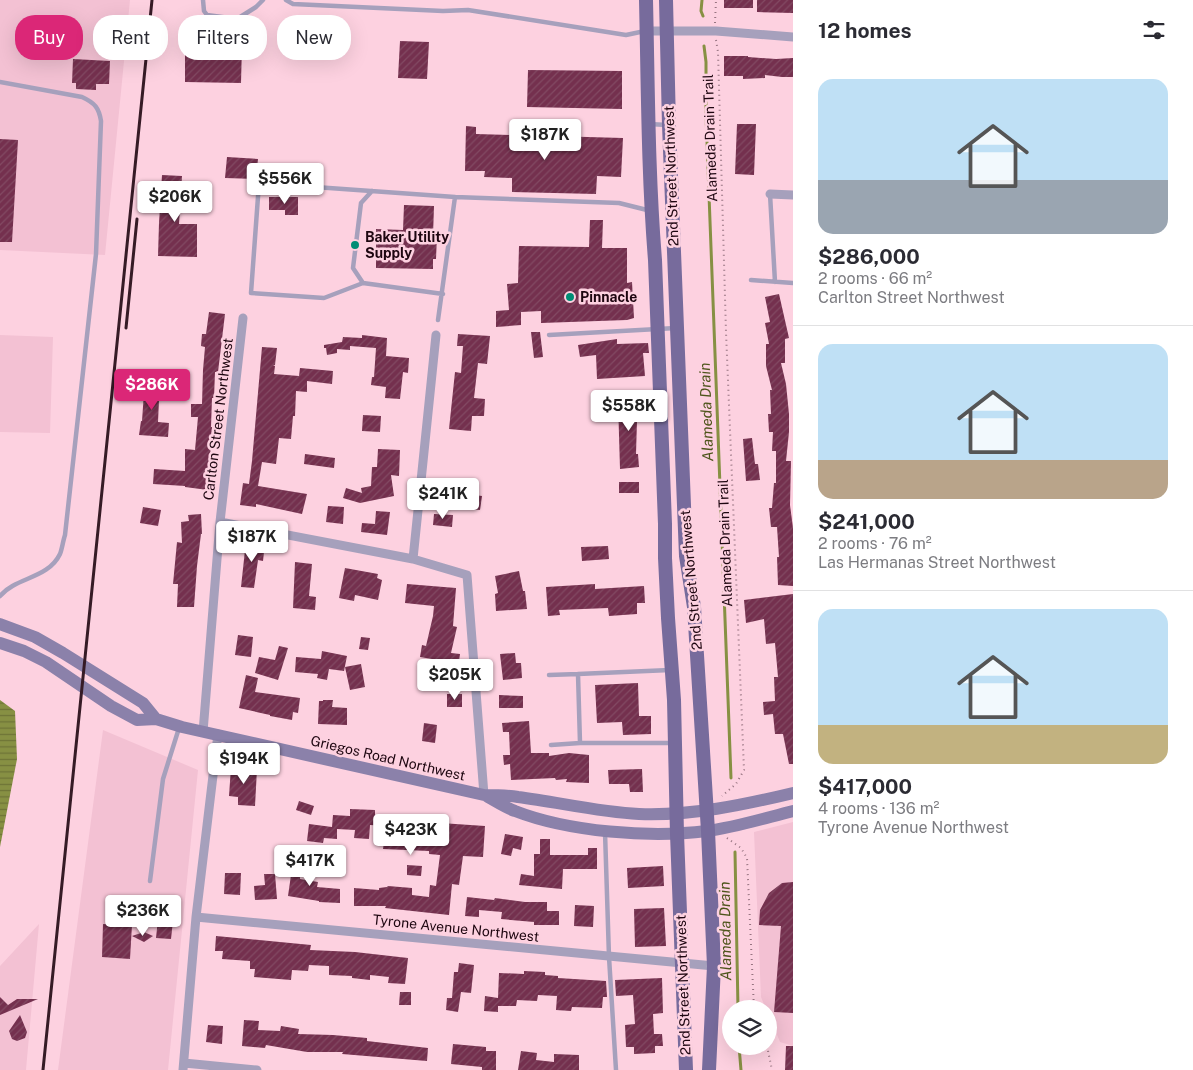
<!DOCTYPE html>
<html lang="en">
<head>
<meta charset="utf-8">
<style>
	:root { --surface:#fff; --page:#f2f2f3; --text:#2b2b33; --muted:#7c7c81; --line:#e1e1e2; --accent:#db2777 }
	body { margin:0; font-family:"Public Sans",sans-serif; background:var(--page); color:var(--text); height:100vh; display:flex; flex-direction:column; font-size:19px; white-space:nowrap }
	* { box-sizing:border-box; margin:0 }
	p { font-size:16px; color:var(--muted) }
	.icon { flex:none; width:28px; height:28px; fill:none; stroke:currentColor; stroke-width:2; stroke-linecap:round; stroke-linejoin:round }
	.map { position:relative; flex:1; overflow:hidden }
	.panel { display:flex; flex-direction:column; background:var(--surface); width:400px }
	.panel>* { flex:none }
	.top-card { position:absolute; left:15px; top:15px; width:475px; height:45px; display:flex; gap:10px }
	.fabs { position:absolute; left:722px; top:1000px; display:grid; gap:10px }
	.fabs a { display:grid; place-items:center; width:55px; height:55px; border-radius:50%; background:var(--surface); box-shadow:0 5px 20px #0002; font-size:25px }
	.price { position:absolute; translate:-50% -42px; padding:0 11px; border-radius:5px; background:#fff; color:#222; font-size:16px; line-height:32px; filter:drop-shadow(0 1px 2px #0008) }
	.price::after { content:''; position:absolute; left:50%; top:30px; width:15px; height:11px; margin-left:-8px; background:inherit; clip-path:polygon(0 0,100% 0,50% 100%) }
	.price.selected { background:var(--accent); color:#fff }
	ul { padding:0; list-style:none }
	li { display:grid; align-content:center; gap:10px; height:265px; padding:0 25px }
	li+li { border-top:1px solid var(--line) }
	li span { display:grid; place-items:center; height:155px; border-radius:15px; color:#555 }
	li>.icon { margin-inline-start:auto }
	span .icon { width:90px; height:90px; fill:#fffc; stroke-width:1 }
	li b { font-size:21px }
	h2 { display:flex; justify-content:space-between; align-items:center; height:60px; padding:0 25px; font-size:21px }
	.pill { padding:0 18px; border-radius:20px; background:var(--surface); box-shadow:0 5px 20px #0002; font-size:18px; line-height:45px }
	.pill.selected { background:var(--accent); color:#fff }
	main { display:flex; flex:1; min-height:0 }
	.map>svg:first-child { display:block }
	.built { fill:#f3c1d3 }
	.water { fill:url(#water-rules) }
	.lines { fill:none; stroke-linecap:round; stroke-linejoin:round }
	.stream { stroke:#879043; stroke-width:3 }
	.building { fill:url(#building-hatch) }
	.path { stroke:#977481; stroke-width:2; stroke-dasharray:1 4; stroke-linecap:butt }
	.service { stroke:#a6a0bc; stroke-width:4.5 }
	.minor { stroke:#a6a0bc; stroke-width:9 }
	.secondary { stroke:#8b81aa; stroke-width:12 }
	.primary { stroke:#776b9c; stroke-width:14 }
	.rail { stroke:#361b26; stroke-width:3 }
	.poi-dot { fill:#008d75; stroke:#fdd1e0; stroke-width:2 }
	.labels { text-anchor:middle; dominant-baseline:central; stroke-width:5; stroke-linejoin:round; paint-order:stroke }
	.street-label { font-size:14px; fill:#1e0610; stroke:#fdd1e0 }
	.poi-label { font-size:14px; font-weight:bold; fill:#1e0610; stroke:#fdd1e0; text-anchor:start }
	.water-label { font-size:15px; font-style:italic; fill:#4f551c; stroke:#fdd1e0 }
</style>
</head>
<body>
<main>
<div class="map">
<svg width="793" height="1070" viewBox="0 0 793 1070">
	<defs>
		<pattern id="water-rules" width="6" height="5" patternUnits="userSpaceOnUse" patternTransform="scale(1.25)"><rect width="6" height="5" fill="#879043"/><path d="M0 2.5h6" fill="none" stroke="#6e7437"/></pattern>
		<pattern id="building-hatch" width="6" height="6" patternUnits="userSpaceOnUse" patternTransform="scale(1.25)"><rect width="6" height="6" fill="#74304e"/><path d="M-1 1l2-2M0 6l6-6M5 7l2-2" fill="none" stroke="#824a63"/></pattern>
	</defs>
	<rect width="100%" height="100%" fill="#fdd1e0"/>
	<path class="built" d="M0,0h130l-25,255 -105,-5z
		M0,335l53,2 -3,96 -50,-1z
		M103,730l95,40 -30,300h-110z
		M793,822v224l-13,-4 -11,-27v-6h-3l-5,-12 -7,-165z
		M39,924l-13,146h-26v-104z"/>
	<path class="water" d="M0,700l15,11 2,48 -17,88z"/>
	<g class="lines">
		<path class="stream" d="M702,0l-1,11 2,5
			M704,46l2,16v53l25,663
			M735,852l3,157
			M739,1046l2,24"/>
	</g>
	<path class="building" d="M724,0h29v8h-29z
		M757,0h36v13l-36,-1z
		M400,41l29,1 -2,37 -29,-1z
		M185,44l57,1 -1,38 -56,-1z
		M724,56h24v1l28,2 17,-1v19h-11l-17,-2v3l-22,1v-3h-19z
		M73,59l37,2 -1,23h-13v6l-20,-1v-6h-4z
		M528,70l94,1v38l-95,-2z
		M737,124h19l-2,51 -19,-1z
		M466,126l10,1v7l147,4 -2,39 -24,-1 -1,18 -84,-2v-14l-28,-1 1,-6h-20z
		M0,139l18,1 -6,102h-12z
		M227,157l31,2 -2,20 -31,-1z
		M162,175l20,1 -3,48h18v33l-39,-1 1,-33z
		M269,197h29v18h-13v-5h-16z
		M404,205l30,1 -1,30h4l-1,23h-3v10l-57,-1v-39l27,1z
		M590,220h13l-1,28h25v35l5,-1 2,36 -7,2 -86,3v-12l-20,1v13l-25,2v-16l13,-1 -2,-26 11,-1 1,-37 70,1z
		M779,294l10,44 -4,1v24h-4l5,21 3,30v18l-3,29h5l-1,44 3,23v58l-15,-1 -1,-28h2l-2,-30h-6l-2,-19h3l2,-25h2v-32h-4l1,-19h-4l-1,-18h3l-1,-24h2l-6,-24v-22h3l-4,-21 5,-1 -5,-25z
		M209,312l16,2 -7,58h-3l-1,26h-2l-1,29h1l-4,63 -23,-3v-1l-32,-2 1,-15 31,2v-22l10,1 3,-33h-7v-13h11l1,-34 2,-23 -4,-1 1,-12h4z
		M531,332h9l3,25 -9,1z
		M458,334l32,2 -3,28 -9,-1 -4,35 11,1 -1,17h-12l-1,15 -22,-2 6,-57 6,1 2,-27h-6z
		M362,335l25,3 -1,18 23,2 -1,15 -5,-1 -3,27 -15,-1 1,-11 -15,-2 1,-8h2l2,-29 -26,-2v4l-13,-1v4l-10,2 -1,-7h-2v-3l18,-3 1,-5 19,1z
		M617,339v5l31,-1 1,10h-6l2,23 -48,3 -1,-24 -16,2 -2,-12z
		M262,347l15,1 -2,17h-2l2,1 -1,8 25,2 1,-8 33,3 -1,13 -25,-3v11l-11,-1 -1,25h-2l-2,23 -12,-1 -3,26 -14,-2 -4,24 49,8 -5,20 -46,-10v3l-16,-2 3,-22 6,1 3,-23z
		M145,378h15l-2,44 11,1 -1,14 -29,-2 2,-14h1z
		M643,400l1,21h-7l-1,33h2l1,13 -19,2 -2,-68z
		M363,415l18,1 -1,16 -18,-1z
		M752,438l3,26h3l2,16 -14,1 -3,-42z
		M378,449l22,1 -1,26 -8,-1 3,21 -34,7 -17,-5 3,-10 16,5 -1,-5 10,-2 1,-19h5z
		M305,454l30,4 -1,10 -30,-4z
		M619,482h20v11h-20z
		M453,492l29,4 -2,14 -29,-3z
		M328,506l16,1 -1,17 -17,-2z
		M143,507l18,3 -3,16 -18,-3z
		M376,511l14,1 -3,23 -26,-3 1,-9 13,1z
		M201,514l1,20h-1l-4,32 -3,41h-17l1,-23h-5l4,-42 5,1 -1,-21 8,-1 -1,-6z
		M434,514l19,1 -1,12 -19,-2z
		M246,541l19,2 -2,18 -5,-1 -4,28 -13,-1z
		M608,546l1,13 -27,2 -1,-14z
		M295,562l17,2 -3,32 7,1 -1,13 -22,-2z
		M345,568l33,6 -1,4 5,2 -4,20 -23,-5 -1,6 -15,-3z
		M519,571l4,20h2l2,18 -31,2 -1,-17 3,-1 -3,-17z
		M407,584l49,4 -3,38 4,1 -6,26 9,1 -2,15h-4l-1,8 -17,-3 2,-14 -18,-3 2,-12 4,1 7,-30 1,-10 -29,-3z
		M595,584v5l49,-3 1,17h-8v11l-28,2 -1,-8 -49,2 1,5 -12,1 -2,-29z
		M793,594v170h-4l-6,-30h-8l-2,-20 -9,1 -1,-13 12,-1 -1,-24h4l-3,-34 -9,1 -2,-25 -18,4 -2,-23z
		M238,635l15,2 -2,20 -16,-2z
		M361,637l9,1 -2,12 -9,-1z
		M279,646l9,2 -10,32 -23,-7 4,-16 16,3z
		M322,651l25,5 -3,15 -15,-2 -2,11 -10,-2 1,-4 -23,-2 1,-15 25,2z
		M515,653l1,10h5l1,15 -19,2 -3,-26z
		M361,664l4,23 -15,3 -5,-23z
		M246,675l12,3 -3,14 45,6 -2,15 -5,-1 -1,8 -22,-4v-1l-31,-7z
		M638,683l1,33h12v18l-28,1 -1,-13 -25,1 -2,-38z
		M447,694h15v13h-15z
		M499,695l24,1v12h-24z
		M323,700h10l-1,7 15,1v17l-29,-1 1,-23h4z
		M529,721l2,32h18v3l20,-3 20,2v28l-23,-1 1,-3 -11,1 -1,-2 -44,2 -1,-16 -6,1 -1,-10h7l-1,-23h-6l-1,-9z
		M424,723l13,2 -2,18 -13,-2z
		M231,767l26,2 -2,37 -17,-1v-8l-9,-1z
		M642,769l1,23h-13l-1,-8h-20l-1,-14z
		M299,801l15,5 -3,9 -15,-5z
		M350,809l25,1v5l25,3v2h26v2l59,4 -2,31 -20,-1 -4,29 -7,-1 -3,31 -64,-7 1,-2h-32v-18l25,2v-2l8,-1 1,-1 24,2v7l17,2 1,-12 6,1 4,-31 -11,-1v-3l-46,-2 3,-23 -16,-1 -1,14 -15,-1 1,-8 -18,-1v10l-13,-1 -1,5 -16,-2 2,-17 23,3 1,-12 17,1z
		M505,834l18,3 -2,13 -8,-2 -2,8 -10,-2z
		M540,839h10v16h38v-7h9v21h-34l-1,20 -43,-4 2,-11 13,2v-22h6z
		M289,859l12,1 -1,19 18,3 -1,5 23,2v14l-21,-1v-1l-31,-5 4,-28h-4z
		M407,865l15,1 -1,10 -14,-1z
		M663,866l1,20 -36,2 -1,-20z
		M225,873h16l-1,22 -16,-1z
		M264,874h11l2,25 -22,1 -1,-14 11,-1z
		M793,882v131l-19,-1 7,-86 -22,-1 1,-15 9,-17 13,-10z
		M467,897l27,3 1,-2 30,4h22v9h12v14h-25v-3l-33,-3 1,-7 -23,-2v7l-14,-1z
		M575,905l19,1 -1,21 -19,-1z
		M664,908l2,38 -31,1 -1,-38z
		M158,919l15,2 -2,18 -15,-1z
		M103,924l29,1 -2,34 -28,-2z
		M144,932l9,4 -9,6 -12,-6z
		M216,936l95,9 -1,5 45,2 53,6 -3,26 -17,-1 1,-6 -19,-2v5l-18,-2v-2l-23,-1v-9l-20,-1 -1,6 -16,-1 -1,10 -37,-3 1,-8h-5v-8l-28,-2 1,-8h-8z
		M459,963l15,2 -3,28 -10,-1 -3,20 -12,-2 1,-12h5l2,-26h4z
		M524,971l21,1v3l13,1v2l48,3 1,16h-4l-1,11 -30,-1 -1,4 -15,-1 1,-14 -19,-1 -1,6 -20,-1 -1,6h-18v6l-14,-1 1,-15 13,2 1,-25 25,1z
		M662,978l1,35 -10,1 1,20h8l1,12h-8v7l-21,1v-7h-8l-1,-22 10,-1 -2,-29 -17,1 -1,-16z
		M400,992h11v13h-12z
		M0,997l8,8 9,-6h21l-38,16z
		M20,1015l7,17 -2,6 -8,3 -5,-2 -3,-8z
		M244,1020l15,1 -1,9 22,1 1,-5 18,3 -1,5 35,1 34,3v3l61,7 -1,13 -85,-7 1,-2h-36l-41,-7 -1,3 -23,-2z
		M208,1025l15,1 -1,18 -16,-2z
		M453,1044l33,3v4h10v19h-14v-3l-31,-3z
		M786,1046h7v24h-8z
		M521,1051l16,2 -1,7 18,2v-8l25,1v15h-61z"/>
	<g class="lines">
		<path class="path" d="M715,23l1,-23
			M716,40l2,12 8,280 18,438 -8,14 -14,12
			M727,838l14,10 6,10 7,151
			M767,1046l5,24"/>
		<path class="service" d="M203,0l1,11 3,4 30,4 19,-12 7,-7
			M286,0l7,4 150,7 25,-1 158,25 19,-4
			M0,82l82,15c13,6 17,11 19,24l-5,133 -31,281c-2,6 -3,14 -5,19 -12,25 -44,23 -60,42
			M649,124l18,1
			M372,191l-11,12 -8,65 10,15 80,11
			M770,194l5,88
			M751,280l42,3
			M363,283l-39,15 -73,-5 8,-110 196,14 164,6 32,8
			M438,320l17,-123
			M549,335l127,-7
			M670,670l-92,4 2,69h93
			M549,675l29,-1
			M551,745l29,-2
			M605,832l4,125 7,113
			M150,881l13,-102 16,-51"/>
		<path class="minor" d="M647,31h69l77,6
			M770,194l23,1
			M220,522l193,37 54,16 17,220
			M413,559l23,-224
			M203,732l17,-210 23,-204
			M196,917l518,49
			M184,1063l73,7
			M183,1070l13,-153 22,-183"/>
		<path class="secondary" d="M0,624l35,13 28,16 80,50 13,16
			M0,643l24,8 22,11 65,44 26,14 19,-1 26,8 302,68c11,0 23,0 34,2 40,5 80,15 121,17 52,2 104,-9 154,-21
			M488,797c9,5 18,11 27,14 54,21 135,27 192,20 29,-4 58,-13 86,-20"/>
		<path class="primary" d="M646,0c2,87 2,173 9,260l10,264v34l3,60 6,82 3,134 9,236
			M666,0l3,125 17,431 8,51 14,224 6,135 -5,104"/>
		<path class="rail" d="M126,328l11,-109
			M43,1070l109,-1070"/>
	</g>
	<g class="poi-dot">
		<circle cx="355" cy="245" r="5"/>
		<circle cx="570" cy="297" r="5"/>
	</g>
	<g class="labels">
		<g class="street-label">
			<text transform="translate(710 138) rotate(-92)">Alameda Drain Trail</text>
			<text transform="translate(671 176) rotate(-92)">2nd Street Northwest</text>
			<text transform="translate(218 419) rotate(-83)">Carlton Street Northwest</text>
			<text transform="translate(725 543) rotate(-92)">Alameda Drain Trail</text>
			<text transform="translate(691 580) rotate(-95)">2nd Street Northwest</text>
			<text transform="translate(388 758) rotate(13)">Griegos Road Northwest</text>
			<text transform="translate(456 928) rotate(6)">Tyrone Avenue Northwest</text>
			<text transform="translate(683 985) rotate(-92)">2nd Street Northwest</text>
		</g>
		<g class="poi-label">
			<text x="365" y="237">Baker Utility<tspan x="365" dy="16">Supply</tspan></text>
			<text x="580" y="297">Pinnacle</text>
		</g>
		<g class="water-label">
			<text transform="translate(706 412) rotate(-92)">Alameda Drain</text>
			<text transform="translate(725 931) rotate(-91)">Alameda Drain</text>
		</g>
	</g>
</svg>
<div class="fabs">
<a><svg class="icon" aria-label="layers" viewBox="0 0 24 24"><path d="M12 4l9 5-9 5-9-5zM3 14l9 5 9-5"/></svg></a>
</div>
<b class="price" style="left:545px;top:161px">$187K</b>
<b class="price" style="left:285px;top:205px">$556K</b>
<b class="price" style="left:175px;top:223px">$206K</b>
<b class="price selected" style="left:152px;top:411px">$286K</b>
<b class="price" style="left:629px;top:432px">$558K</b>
<b class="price" style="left:443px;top:520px">$241K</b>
<b class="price" style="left:252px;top:563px">$187K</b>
<b class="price" style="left:455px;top:701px">$205K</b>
<b class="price" style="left:244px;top:785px">$194K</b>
<b class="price" style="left:411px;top:856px">$423K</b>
<b class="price" style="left:310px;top:887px">$417K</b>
<b class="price" style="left:143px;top:937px">$236K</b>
<div class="top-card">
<a class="pill selected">Buy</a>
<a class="pill">Rent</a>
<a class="pill">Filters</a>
<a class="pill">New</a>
</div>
</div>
<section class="panel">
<h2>12 homes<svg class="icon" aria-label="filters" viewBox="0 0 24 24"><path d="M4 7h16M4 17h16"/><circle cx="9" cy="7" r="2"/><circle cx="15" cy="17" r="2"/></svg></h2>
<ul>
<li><span style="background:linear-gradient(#bfe0f5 65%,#9aa5b1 0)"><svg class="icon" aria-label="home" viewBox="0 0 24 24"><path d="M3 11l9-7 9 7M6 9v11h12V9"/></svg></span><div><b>$286,000</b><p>2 rooms · 66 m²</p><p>Carlton Street Northwest</p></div></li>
<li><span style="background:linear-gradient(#bfe0f5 75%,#b9a48a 0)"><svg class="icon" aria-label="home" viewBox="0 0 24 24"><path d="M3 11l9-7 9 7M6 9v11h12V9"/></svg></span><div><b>$241,000</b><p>2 rooms · 76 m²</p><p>Las Hermanas Street Northwest</p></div></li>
<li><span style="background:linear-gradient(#bfe0f5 75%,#c2b280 0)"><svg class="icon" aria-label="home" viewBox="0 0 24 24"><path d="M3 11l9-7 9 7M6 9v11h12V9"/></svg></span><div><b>$417,000</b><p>4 rooms · 136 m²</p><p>Tyrone Avenue Northwest</p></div></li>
</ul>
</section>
</main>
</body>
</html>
